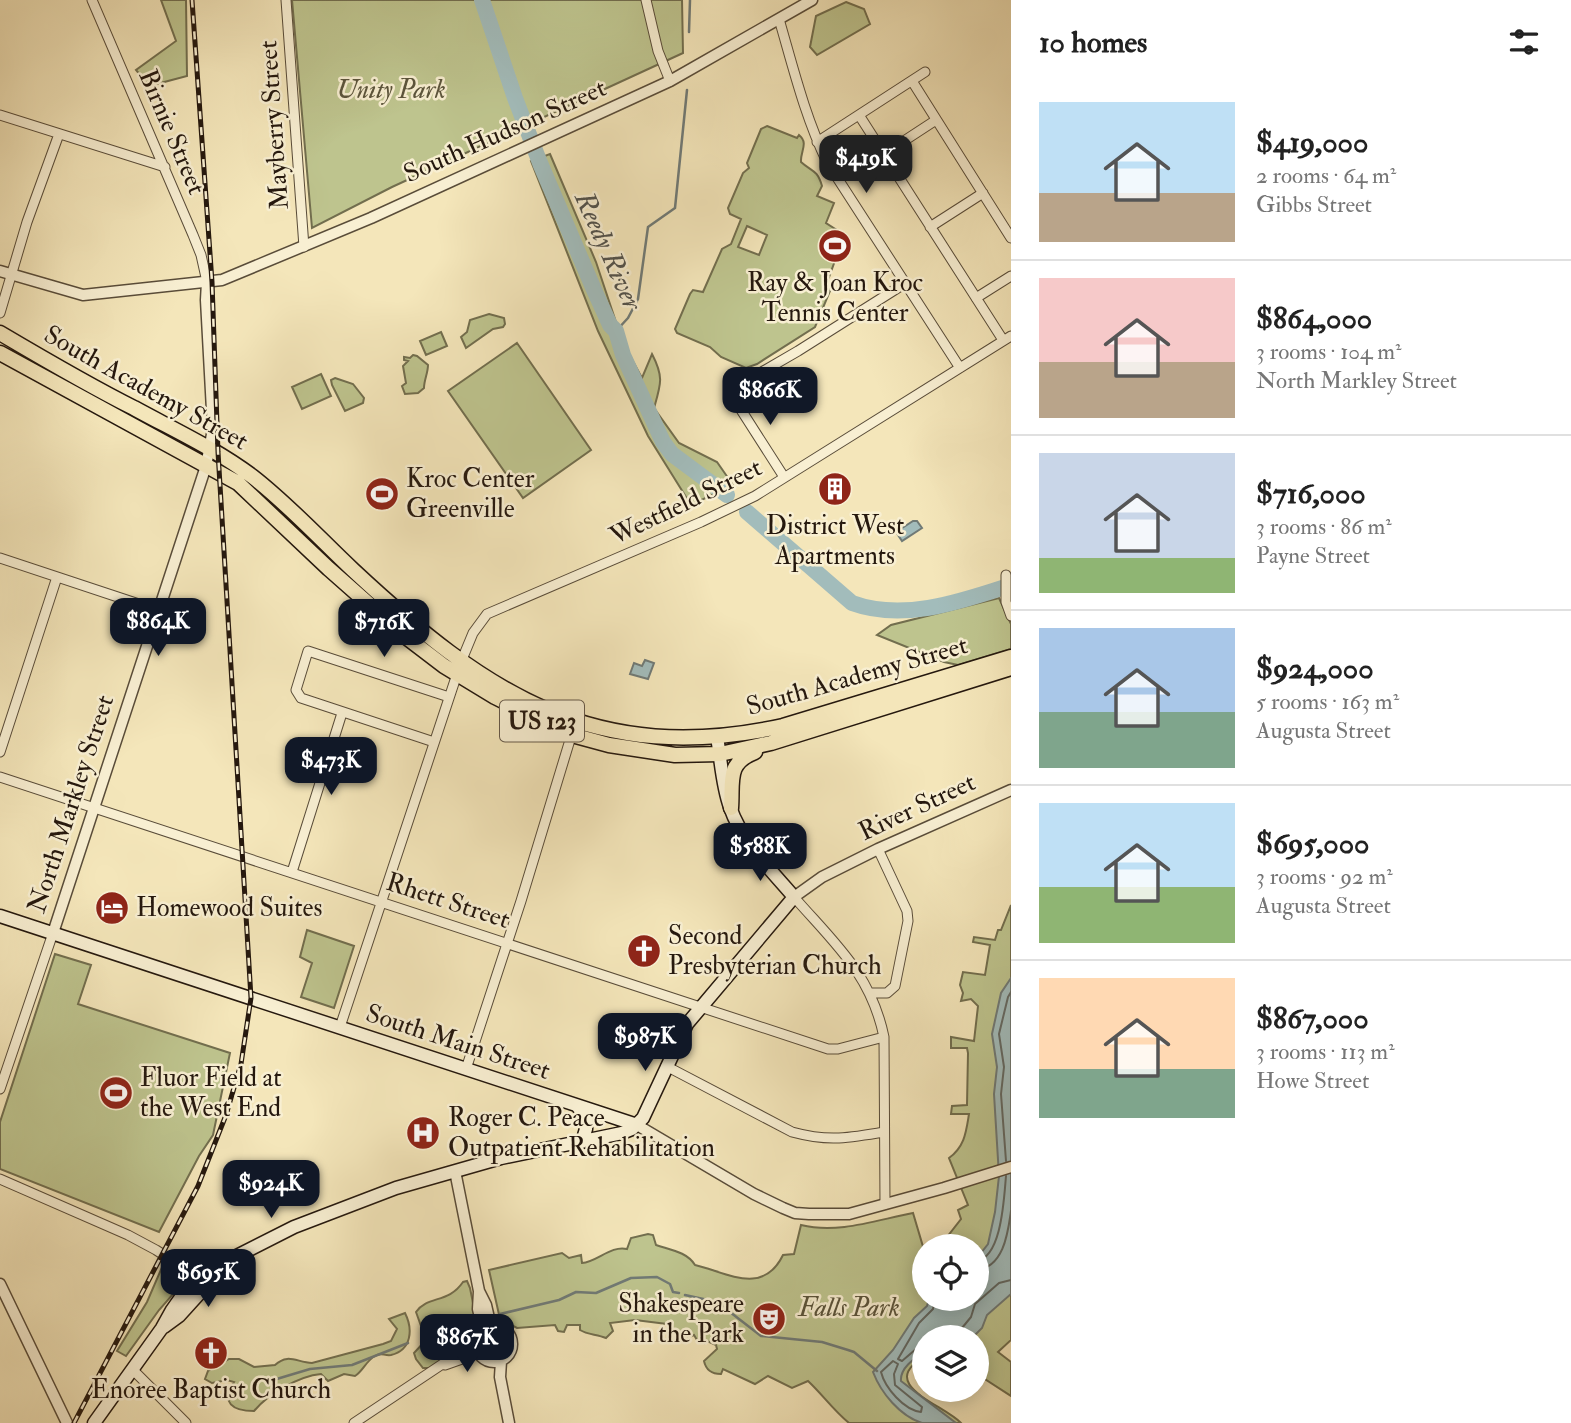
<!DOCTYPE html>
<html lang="en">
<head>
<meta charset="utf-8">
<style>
	:root { --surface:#fff; --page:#f6f6f6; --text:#222; --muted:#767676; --line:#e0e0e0; --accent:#111827 }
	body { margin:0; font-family:"IM FELL Double Pica",serif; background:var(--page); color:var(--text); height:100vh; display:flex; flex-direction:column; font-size:26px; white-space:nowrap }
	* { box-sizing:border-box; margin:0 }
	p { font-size:23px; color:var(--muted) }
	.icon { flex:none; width:38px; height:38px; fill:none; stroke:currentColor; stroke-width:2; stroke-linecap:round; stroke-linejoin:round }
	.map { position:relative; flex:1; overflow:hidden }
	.details { display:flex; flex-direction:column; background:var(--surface); width:560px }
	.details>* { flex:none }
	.controls { position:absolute; left:912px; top:1234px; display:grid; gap:14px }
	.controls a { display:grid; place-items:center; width:77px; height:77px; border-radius:50%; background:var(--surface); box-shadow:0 4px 18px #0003; font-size:35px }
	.price { position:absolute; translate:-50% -60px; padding:0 16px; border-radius:14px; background:var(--accent); color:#fff; font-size:23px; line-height:46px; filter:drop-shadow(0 2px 4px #0008) }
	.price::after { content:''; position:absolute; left:50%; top:42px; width:21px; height:16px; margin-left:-10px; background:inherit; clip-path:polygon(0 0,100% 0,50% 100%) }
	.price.active { background:#222; color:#fff }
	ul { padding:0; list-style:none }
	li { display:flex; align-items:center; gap:21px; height:175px; padding:0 28px }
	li+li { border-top:2px solid var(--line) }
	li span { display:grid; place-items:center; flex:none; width:196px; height:140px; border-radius:0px; color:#555 }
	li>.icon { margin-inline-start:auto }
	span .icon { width:84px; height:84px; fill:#fffc; stroke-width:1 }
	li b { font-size:30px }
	h2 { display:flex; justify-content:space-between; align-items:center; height:84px; padding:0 28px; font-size:30px }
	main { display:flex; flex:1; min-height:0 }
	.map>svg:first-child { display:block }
	.green { fill:#bec48e; stroke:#726e4e; stroke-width:2; fill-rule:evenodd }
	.water { fill:#a2bcbb; stroke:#707a76; stroke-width:2 }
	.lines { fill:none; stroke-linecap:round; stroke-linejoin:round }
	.shore { stroke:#646a64; stroke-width:2 }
	.stream { stroke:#707a76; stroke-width:2.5 }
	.river { stroke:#a2bcbb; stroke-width:16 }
	.minor-casing { stroke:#594c39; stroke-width:11 }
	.tertiary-casing { stroke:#594c39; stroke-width:13 }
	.secondary-casing { stroke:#25180e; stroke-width:15 }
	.trunk-casing { stroke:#25180e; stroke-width:17 }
	.minor { stroke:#f8efd2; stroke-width:9 }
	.tertiary { stroke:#f8efd2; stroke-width:10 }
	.secondary { stroke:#f8efd2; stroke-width:12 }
	.trunk { stroke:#f4e6ba; stroke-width:14 }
	.rail-casing { stroke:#25180e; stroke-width:5 }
	.rail { stroke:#f8efd2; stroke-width:2.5; stroke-dasharray:8; stroke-linecap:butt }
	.labels { text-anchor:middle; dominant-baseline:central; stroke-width:5; stroke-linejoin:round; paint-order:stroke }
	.shield { fill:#f8efd2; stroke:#645849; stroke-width:2 }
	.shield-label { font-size:24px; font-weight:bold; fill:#25180e }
	.park-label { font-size:26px; font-style:italic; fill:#5b543b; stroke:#f8efd2 }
	.street-label { font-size:26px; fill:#25180e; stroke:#f8efd2 }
	.poi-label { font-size:26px; fill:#25180e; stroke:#f8efd2; text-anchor:start }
	.water-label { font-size:28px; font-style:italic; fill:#51514b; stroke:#f8efd2 }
</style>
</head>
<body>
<main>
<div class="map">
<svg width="1011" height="1423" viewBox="0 0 1011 1423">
	<rect width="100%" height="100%" fill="#f4e6ba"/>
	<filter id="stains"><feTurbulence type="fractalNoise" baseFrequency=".00286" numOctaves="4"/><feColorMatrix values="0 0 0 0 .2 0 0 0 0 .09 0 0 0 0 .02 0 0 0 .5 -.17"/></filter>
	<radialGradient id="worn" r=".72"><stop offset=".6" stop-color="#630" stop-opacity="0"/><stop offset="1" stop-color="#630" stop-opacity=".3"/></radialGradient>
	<path class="green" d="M161,0h25l1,76 -38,10 -13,-16 40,-29z
		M292,0h390l1,53 -291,134 -80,41z
		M846,2l18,7 6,15 -53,31 -7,-8 6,-31z
		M767,126l30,12 2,-3c10,8 1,17 2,27 11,10 16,7 21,24l-5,10 17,7 -8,20 14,9 1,12 -13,36 2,11 -15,36 -58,37 -11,4 -25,-11 -11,-10 -33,-14 -2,-4 15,-35 3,-4 10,2 19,-43 9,-5 10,-25 -11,-5 -2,-6 15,-35 6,-5 -2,-5 14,-34zM747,226l20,9 -8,20 -21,-8z
		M550,154l46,108 27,81 19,35 10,-24c12,23 9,30 2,54l25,35 38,19 16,23 -42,20 -43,-69 -50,-105 -67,-170z
		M489,314l15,4 1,6 -2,3 -10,2 -27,19 -5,-11 6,-5 3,-12z
		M441,332l6,14 -21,9 -6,-14z
		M517,343l74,107 -68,48 -75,-107z
		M413,355l4,1 11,9c0,8 -4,15 -4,23l-6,5 -13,1 -3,-8 4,-3 -3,-17 5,-5 -4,-1v-3l6,1z
		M321,374l10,22 -29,13 -10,-22z
		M335,378l18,6 11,14 -1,5 -18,8 -13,-26 -1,-5z
		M999,598l12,26v25l-53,16 -14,-3 -67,-27 14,-10z
		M1011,905v435l-13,12 13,10v34l-34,-22 -1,-37h-52v20c-48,28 19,47 37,66h-112c-16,-13 -26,-28 -41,-42l-16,7 -24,-12 -13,8 -32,-15 -2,5c-10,0 -15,-4 -17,-13l13,-12 -1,-4 -11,-5 -1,3 -7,-3 -3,-5 -5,2 -17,-8 -1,-3 -4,-2 -32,-4 -25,3 3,8 -7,7c-9,-4 -18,-3 -26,-8v-5h-13l-3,7 -6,-1 -3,-6 -38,3 -17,-9 -11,-49 73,-17 7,5 12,-3 1,8c15,-1 29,-18 45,-14l4,-11 17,-4 5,1 3,10c15,5 31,7 39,20 33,8 68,31 88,-10l11,-1 7,-29c38,9 75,-5 112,-12l11,37v48h52v-52h-36l21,-27 -3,-9 10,-5 -19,-47c16,-12 17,-26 20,-44h-18l1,-8 15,-1 1,-52 -1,-5h-16v-11l23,4 4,-35 -7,-7 -10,2 2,-8 -3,-8 3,-13 22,3 5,-30 -17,-3 1,-5 21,3 3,-10h3z
		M307,930l47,16 -20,62 -33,-11 11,-34 -12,-6z
		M55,954l36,11 -13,39 152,49 -17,82 -14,21 -40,76 -159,-63v-47z
		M163,1265l17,11 1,9 -22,25 -33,46 -9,-5 30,-49z
		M467,1281l3,7 6,30 -15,21 -8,4 -4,13 -18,12h-8l-7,-9 -2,-6 12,-13 -10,-28c12,-17 32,-8 47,-30z
		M405,1313c8,16 7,37 -14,42 -7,1 -10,-3 -16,1 -9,5 -12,15 -20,20l-11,-2 -16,7 -7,-7c-22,2 -53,20 -67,37 -21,0 -34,-8 -20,-29l-7,-2 -15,3 -7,-4 3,-8 21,-12h10l15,8 21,-2c13,-12 21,-3 37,-2l71,-19 8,-3 6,-12 -8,-10z"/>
	<path class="water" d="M913,521h4l5,7 -20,13 -6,-9z
		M645,660l9,3 -6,16 -18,-5 4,-11 8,3z
		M1011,978v316l-24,21 -5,13 -9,9h-49v17c-11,4 -24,15 -23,27l55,42c-10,0 -25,0 -34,0 -22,-7 -41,-30 -49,-51l20,-22 21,-32 13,-12 2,-7 47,-1 1,-40 11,-14 7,-32 4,-36 -5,-82 3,-27 -5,-33 9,-41z"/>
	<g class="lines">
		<path class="shore" d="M1006,1161l-5,-67 3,-27 -5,-33 9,-37 3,-5
			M976,1261c26,-3 28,-64 30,-85
			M976,1270c28,-2 32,-38 35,-59
			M960,1337l2,-9 9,-11 4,-13 24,-21 12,-3
			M924,1348l-8,1 -14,12 -4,-2 21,-36 14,-14 2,-11
			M893,1361l5,3 -4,10 1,11 27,22 -1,5c-17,-2 -36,-24 -40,-40z"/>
		<path class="stream" d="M689,32l1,-32
			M616,331l12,-13 10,-19 10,-72 27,-19 12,-118
			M685,1295l32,7 44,34 61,6 26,8 6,2 23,19
			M500,1314l59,-14 17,-8 20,1 35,-15 26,-1 13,7 3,8 6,1
			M270,1381l40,-12 42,-4 56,-22"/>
		<path class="river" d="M482,0l33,98 25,65 55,129 15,33 6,6 7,24 40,87 9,12 55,41
			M747,512l105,91c52,19 110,-2 159,-18"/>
		<g class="minor-casing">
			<path id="minor" d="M92,0l101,235 8,20 6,27
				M286,0l18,247
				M646,0l12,51 12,30
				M779,19c14,48 26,98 48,143l133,206
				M912,81l99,157
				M0,115l165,52
				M859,115l144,225
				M817,142l108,-70
				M884,154l52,-34
				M930,227l53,-34
				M976,298l35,-22
				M0,313l27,-91 32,-88
				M784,477l-55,-86 69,-40 106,-67
				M0,558l157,52
				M1006,575v27l5,14
				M434,742l-133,-44 -5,-8 12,-39 141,46
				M0,752l57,-175
				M0,777l828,272h10l46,-12
				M292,872l50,-159
				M794,897c41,47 77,77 90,140l1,167
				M871,993h16l8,-7 13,-65 -1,-10 -29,-62
				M340,1027l121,-365 12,-29 14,-19 214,-92 54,-26 256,-160
				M666,1066l126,66c37,10 55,6 92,0
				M466,1069l55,-168 52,-171
				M0,1089l53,-156
				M0,1179l128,56 28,15 44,28
				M445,1365l34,-12
				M133,1370l53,53
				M354,1423l123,-82"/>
		</g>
		<g class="tertiary-casing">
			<path id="tertiary" d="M0,271l83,24 139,-15 149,-62 299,-137 142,-81
				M794,897l28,-20 56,-28 133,-59
				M53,933l153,-467 7,-37 -7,-129 1,-18
				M637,1125l117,69 29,14 12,5 14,1h40l95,-26 67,-21
				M455,1171l24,120 -1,18 5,21
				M0,1284l67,139
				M479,1291l7,14 5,22
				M476 1344a18 18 0 1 1 36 0a18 18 0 1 1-36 0Z
				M501,1361l-1,16 9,46"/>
		</g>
		<g class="secondary-casing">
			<path id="secondary" d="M0,916l637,209
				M576,1105l11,12 -1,12 -4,13
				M164,1327l15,-11 48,-53
				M94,1423l68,-95 10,-18 12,-17 25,-23 85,-43 102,-39 105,-30 121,-25 10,-4 11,-11 44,-94 107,-127c-23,-27 -52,-55 -64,-90 -8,-22 -9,-47 -13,-70"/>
		</g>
		<g class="trunk-casing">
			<path id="trunk" d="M0,333c44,26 88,52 134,75 40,22 82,41 119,69 36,28 67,62 100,93 133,124 241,197 430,156l228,-69
				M0,353l238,130 91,86 77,68 38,29 51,31 77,38 37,10 66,10 45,-1 51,-11 240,-75
				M731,808c2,-27 -5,-45 24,-56"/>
		</g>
		<use href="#minor" class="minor"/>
		<use href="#tertiary" class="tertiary"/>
		<use href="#secondary" class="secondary"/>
		<use href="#trunk" class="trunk"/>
		<g class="rail-casing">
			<path id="rail" d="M74,1423l124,-237 28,-71 15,-51 10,-66 -33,-546 -6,-170 -20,-282"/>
		</g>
		<use href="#rail" class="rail"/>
	</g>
	<defs>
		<g id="stadium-disc" transform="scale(1.75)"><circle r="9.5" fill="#8f2418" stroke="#f8efd2"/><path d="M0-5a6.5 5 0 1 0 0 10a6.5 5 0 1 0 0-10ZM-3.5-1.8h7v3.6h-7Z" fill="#fff"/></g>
		<g id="building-disc" transform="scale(1.75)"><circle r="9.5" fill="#8f2418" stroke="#f8efd2"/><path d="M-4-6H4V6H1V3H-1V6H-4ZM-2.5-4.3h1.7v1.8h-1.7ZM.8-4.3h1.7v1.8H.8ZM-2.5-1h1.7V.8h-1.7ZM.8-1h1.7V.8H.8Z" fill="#fff"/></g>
		<g id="hotel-disc" transform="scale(1.75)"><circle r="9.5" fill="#8f2418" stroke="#f8efd2"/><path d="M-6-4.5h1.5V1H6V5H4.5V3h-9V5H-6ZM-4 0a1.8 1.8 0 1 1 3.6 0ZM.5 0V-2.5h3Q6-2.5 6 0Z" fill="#fff"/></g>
		<g id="church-disc" transform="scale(1.75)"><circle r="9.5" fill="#8f2418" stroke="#f8efd2"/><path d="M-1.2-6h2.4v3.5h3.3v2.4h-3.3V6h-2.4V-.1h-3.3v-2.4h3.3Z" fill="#fff"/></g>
		<g id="hospital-disc" transform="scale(1.75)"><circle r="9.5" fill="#8f2418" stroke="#f8efd2"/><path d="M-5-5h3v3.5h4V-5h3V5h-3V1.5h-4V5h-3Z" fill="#fff"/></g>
		<g id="theatre-disc" transform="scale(1.75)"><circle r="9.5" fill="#8f2418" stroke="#f8efd2"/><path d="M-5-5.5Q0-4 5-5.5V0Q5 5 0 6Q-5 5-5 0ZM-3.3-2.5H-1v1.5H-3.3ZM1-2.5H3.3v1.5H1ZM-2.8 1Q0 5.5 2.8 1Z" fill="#fff"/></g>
	</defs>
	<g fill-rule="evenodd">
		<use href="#stadium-disc" x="835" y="246"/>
		<use href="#building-disc" x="835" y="489"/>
		<use href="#stadium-disc" x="382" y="494"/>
		<use href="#hotel-disc" x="112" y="908"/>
		<use href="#church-disc" x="644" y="951"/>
		<use href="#stadium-disc" x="116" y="1093"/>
		<use href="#hospital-disc" x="423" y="1133"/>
		<use href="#theatre-disc" x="769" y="1319"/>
		<use href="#church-disc" x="211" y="1353"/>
	</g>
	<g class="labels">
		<rect class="shield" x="500" y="700.5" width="84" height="41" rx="5"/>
		<g class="shield-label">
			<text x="542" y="721">US 123</text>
		</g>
		<g class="park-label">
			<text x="391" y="90">Unity Park</text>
			<text x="849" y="1308">Falls Park</text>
		</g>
		<g class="street-label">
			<text transform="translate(274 125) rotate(-94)">Mayberry Street</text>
			<text transform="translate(505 131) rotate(-24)">South Hudson Street</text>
			<text transform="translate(172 132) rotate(67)">Birnie Street</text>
			<text transform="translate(146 388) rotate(29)">South Academy Street</text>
			<text transform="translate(686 502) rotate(-26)">Westfield Street</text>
			<text transform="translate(857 676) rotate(-16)">South Academy Street</text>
			<text transform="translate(71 804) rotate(-72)">North Markley Street</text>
			<text transform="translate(917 807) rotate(-25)">River Street</text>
			<text transform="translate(448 901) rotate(18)">Rhett Street</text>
			<text transform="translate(458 1042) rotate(18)">South Main Street</text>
		</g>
		<g class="poi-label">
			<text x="835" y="283" text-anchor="middle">Ray &amp; Joan Kroc<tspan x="835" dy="30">Tennis Center</tspan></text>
			<text x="406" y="479">Kroc Center<tspan x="406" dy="30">Greenville</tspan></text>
			<text x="835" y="526" text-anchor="middle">District West<tspan x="835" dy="30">Apartments</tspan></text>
			<text x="136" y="908">Homewood Suites</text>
			<text x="668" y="936">Second<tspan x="668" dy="30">Presbyterian Church</tspan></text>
			<text x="140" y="1078">Fluor Field at<tspan x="140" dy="30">the West End</tspan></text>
			<text x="448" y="1118">Roger C. Peace<tspan x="448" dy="30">Outpatient Rehabilitation</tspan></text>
			<text x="744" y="1304" text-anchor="end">Shakespeare<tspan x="744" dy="30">in the Park</tspan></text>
			<text x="211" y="1390" text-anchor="middle">Enoree Baptist Church</text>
		</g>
		<g class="water-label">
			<text transform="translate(608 251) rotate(66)">Reedy River</text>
		</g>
	</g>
	<rect width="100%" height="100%" filter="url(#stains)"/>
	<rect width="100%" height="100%" fill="url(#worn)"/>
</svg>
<div class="controls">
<a><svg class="icon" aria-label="locate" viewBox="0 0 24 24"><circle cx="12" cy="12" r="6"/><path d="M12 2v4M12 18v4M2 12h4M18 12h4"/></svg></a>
<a><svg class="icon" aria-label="layers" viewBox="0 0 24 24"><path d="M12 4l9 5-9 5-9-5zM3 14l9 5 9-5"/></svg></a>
</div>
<b class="price active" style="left:866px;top:195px">$419K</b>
<b class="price" style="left:770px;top:427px">$866K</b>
<b class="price" style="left:158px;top:658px">$864K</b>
<b class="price" style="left:384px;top:659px">$716K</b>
<b class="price" style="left:331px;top:797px">$473K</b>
<b class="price" style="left:760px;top:883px">$588K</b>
<b class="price" style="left:645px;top:1073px">$987K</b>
<b class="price" style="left:271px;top:1220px">$924K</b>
<b class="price" style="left:208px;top:1309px">$695K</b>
<b class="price" style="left:467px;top:1374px">$867K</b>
</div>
<section class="details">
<h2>10 homes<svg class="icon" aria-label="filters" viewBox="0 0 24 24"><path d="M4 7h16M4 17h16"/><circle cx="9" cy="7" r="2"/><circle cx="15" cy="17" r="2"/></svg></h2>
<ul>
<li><span style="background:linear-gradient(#bfe0f5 65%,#b9a48a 0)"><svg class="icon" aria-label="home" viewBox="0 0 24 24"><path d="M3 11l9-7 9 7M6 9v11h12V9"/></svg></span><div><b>$419,000</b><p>2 rooms · 64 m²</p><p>Gibbs Street</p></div></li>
<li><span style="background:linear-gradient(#f6c9c9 60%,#b9a48a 0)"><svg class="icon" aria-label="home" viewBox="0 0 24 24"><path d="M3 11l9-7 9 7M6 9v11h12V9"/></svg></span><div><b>$864,000</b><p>3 rooms · 104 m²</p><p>North Markley Street</p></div></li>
<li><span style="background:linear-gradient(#c9d6e8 75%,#8fb573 0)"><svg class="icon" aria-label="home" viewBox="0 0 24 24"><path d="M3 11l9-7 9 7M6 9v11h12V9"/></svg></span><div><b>$716,000</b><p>3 rooms · 86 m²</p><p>Payne Street</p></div></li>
<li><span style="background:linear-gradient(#a9c7e8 60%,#7fa58c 0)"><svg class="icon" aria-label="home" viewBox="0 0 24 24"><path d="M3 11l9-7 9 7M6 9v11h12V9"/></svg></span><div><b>$924,000</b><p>5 rooms · 163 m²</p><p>Augusta Street</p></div></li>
<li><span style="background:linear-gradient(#bfe0f5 60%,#8fb573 0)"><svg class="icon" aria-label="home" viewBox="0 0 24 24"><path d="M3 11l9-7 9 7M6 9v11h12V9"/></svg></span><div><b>$695,000</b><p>3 rooms · 92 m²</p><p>Augusta Street</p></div></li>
<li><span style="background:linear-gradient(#ffd9b3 65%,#7fa58c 0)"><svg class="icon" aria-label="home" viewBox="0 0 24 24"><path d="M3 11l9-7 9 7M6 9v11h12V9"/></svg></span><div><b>$867,000</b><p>3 rooms · 113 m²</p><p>Howe Street</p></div></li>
</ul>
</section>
</main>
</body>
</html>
